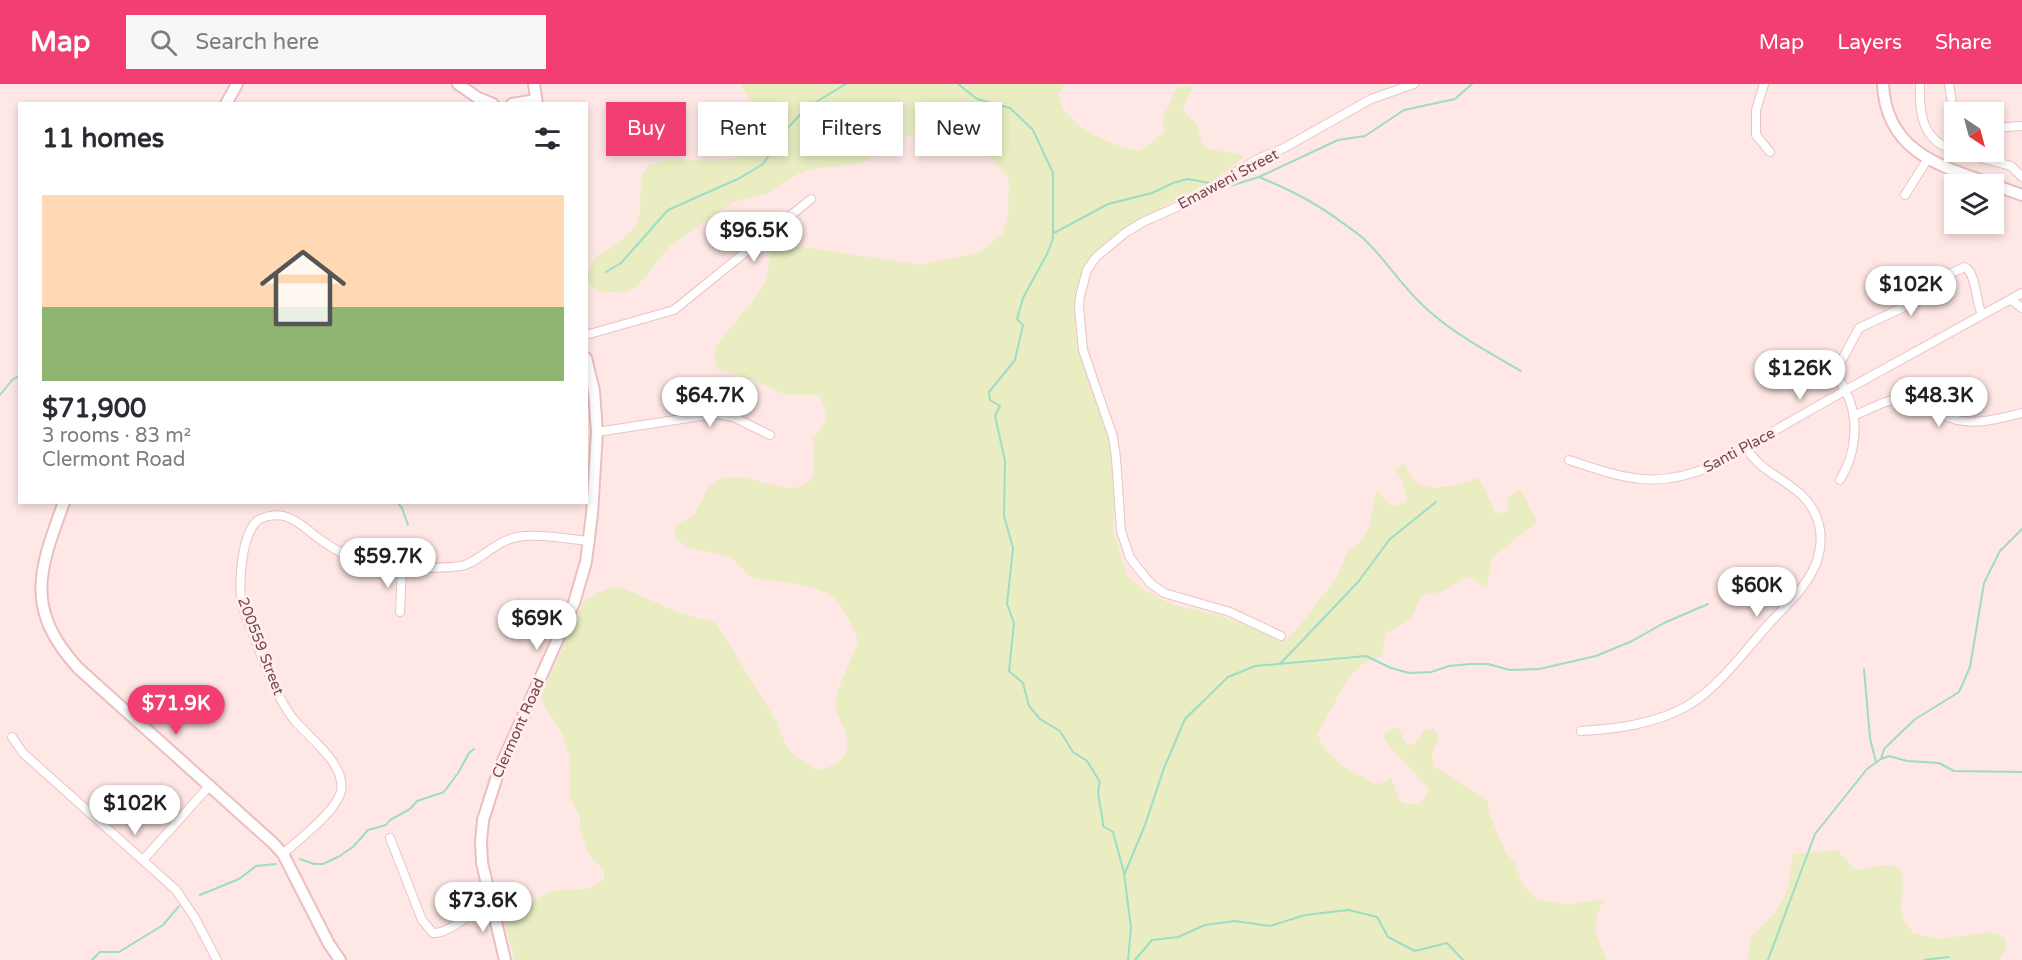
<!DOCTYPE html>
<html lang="en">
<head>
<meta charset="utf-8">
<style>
	:root { --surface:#fff; --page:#f7f7f7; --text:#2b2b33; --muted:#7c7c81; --accent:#f33e72 }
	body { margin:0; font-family:"Varela Round",sans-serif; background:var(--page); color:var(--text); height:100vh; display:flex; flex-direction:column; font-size:22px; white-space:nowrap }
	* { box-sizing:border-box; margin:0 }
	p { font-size:20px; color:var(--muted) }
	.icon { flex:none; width:33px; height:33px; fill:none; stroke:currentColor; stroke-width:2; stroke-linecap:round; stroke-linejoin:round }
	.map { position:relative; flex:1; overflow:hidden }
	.drawer { position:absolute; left:18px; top:18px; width:570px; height:402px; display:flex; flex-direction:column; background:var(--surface); border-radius:0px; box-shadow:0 3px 9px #0003 }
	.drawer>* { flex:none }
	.hud { position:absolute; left:606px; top:18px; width:570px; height:54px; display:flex; gap:12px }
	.needle { width:39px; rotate:144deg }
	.fabs { position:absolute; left:1944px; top:18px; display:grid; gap:12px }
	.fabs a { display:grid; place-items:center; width:60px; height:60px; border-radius:0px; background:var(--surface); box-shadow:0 3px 9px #0003; font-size:30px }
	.price { position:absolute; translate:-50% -51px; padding:0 14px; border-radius:21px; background:#fff; color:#222; font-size:20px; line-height:39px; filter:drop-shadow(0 2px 3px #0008) }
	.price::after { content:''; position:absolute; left:50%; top:36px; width:18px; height:14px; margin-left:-9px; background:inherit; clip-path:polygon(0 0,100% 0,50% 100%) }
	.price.current { background:var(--accent); color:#fff }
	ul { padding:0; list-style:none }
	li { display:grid; align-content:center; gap:12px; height:318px; padding:0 24px }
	li span { display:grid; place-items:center; height:186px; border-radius:0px; color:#555 }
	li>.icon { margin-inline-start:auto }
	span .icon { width:108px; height:108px; fill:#fffc; stroke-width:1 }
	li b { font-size:26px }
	h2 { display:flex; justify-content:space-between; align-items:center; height:72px; padding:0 24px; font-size:26px }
	.pill { padding:0 21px; border-radius:0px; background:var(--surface); box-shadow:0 3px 9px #0003; font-size:21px; line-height:54px }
	.pill.current { background:var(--accent); color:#fff }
	header { display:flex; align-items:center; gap:36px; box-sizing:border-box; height:84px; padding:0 30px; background:var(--accent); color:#fff }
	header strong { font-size:28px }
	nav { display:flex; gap:33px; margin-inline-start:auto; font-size:21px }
	.search { width:420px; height:54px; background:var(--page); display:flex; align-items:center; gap:15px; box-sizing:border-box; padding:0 21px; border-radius:0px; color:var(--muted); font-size:22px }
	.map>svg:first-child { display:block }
	.green { fill:#e9edc1 }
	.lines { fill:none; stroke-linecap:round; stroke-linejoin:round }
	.stream { stroke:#9cddc6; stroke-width:2 }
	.street-casing { stroke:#e9c4c4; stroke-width:10 }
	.secondary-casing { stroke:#ebbec0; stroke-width:14 }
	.street { stroke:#fff; stroke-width:8 }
	.secondary { stroke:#fff; stroke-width:10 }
	.labels { text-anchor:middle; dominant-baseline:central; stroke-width:6; stroke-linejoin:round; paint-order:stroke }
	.street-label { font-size:15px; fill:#7a474e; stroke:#ffeeec }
</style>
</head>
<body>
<header>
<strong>Map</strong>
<div class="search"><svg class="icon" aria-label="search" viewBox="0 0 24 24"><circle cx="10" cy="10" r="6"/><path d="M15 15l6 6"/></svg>Search here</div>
<nav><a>Map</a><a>Layers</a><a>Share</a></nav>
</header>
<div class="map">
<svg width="2022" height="876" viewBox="0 0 2022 876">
	<rect width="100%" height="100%" fill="#fee7e4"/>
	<path class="green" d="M741,0h324l-7,9c2,6 3,13 7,18 13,20 51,36 74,40l25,-18 -1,-15 14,-31 16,-1 -10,23 4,7 10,7 5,22 7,4 36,7 -32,25 -45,23 -48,29 -32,28 -12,27 -2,20 3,37 23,60 11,44 4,38 -2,43 14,45 15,14 31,16 49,11 62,25 11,-9 41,-53 11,-26 17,-15 6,-14 6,-35 13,15 6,3 12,-6 -4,-19 -7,-13 8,-5c3,5 6,12 10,17 13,14 49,2 65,-3l17,36 12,-4 -1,-11 14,-10 16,33 -45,36 -5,29 -19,-10 -28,15 -18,3 -11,23 -25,16 -4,22 -17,6 -16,14 -32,59 8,14 18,18 33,17 7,-1 8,-6 9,24 7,3h13l9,-15 -39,-42 -7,-13 14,-8 10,19c9,1 13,-6 16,-14l9,-3 7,9 -7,16 2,13 54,34 1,13 17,40 8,9 9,23 14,14 28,6 39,-6c-14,30 -10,32 3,61h-1092l-10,-36c10,-8 35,-29 46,-32 19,-5 38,2 53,-13v-7l-16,-20 -8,-26v-10l-10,-18 -1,-43 -7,-21 -22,-37 44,-96 20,-11 14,-4 62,27 36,10 61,99c8,28 16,34 41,48 21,-5 36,-14 27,-39 -3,-10 -11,-20 -9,-31 3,-17 16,-42 22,-58 -6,-17 -14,-39 -31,-49 -17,-9 -40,-10 -58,-13 -6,-1 -14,-1 -18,-4 -9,-5 -14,-17 -24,-20 -16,-5 -61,-6 -51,-31l18,-10 15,-28 12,-9 21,-1 39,10 15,1 15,-8 3,-7 -1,-33 12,-18v-15l-6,-12h-33l-35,-16 -33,-10c-4,-8 -5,-14 -2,-23l36,-44 14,-22 6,-35 4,-2 145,22 59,-13 23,-19 5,-16 1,-37 -24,-32 -11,-7 -22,-9h-26l-24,5 -39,26 -55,7 -10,4 -32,20 -33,8 -64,45 -27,34 -12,9 -8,3 -24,-2 -9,-6 -2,-6v-7l9,-15 25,-16 15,-16 4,-13 1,-35 8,-12 23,-6 37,2 29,-3 19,-12 5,-17 -3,-11z
		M1838,766l12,16 8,4 25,-5 16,2 4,11 -2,38 12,17 27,6 51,-7 12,4 4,9 -7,15h-252l3,-23 25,-25 12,-23 5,-35z"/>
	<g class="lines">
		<path class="stream" d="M958,0l19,15 33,9 23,22 20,43v65l-5,14 -25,46 -6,21 6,6 -8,35 -26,32 1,8 10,6 -5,10 10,45 -1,55 9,32 -6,56 7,19 -5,48 14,12 6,23 11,13 20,12 13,21 14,9 13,21c-5,13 3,29 3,44l10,6 11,41 7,55 -3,32
			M1259,93c36,15 57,26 88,49 7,5 15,10 21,17 22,22 37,48 61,68 27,24 61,42 92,60
			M1224,101l6,1 29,-9 79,-37 27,-4 39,-26 51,-11 17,-15
			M1054,149l54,-29 44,-11 21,-10 15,-4 27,5
			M606,188l15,-9 47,-53 72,-32 23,-14 23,-34 20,-22 40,-24
			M0,311l12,-15 8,-5
			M397,418l5,6 6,17
			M1281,579l77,-81 32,-43 46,-37
			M1864,585l6,69 6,24
			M1881,675l3,-10 30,-29 45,-28 11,-25 14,-84 16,-32 22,-22
			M300,775l14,5h9l15,-7 15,-10 15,-17 18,-5 4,-5 20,-11 7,-8 27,-9 14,-19 11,-20 5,-4
			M1125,789l20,-48 19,-57 21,-49 43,-42 27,-11 111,-10 25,12 18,5 22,-1 18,-6 21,-2h18l22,6 29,-1 57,-13 36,-15 32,-18 44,-19
			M200,811l39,-16 17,-13 20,-2
			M92,876l8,-8h19l44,-27 16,-19
			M1135,876l17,-20 26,-3 27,-12 30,-4 35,5 35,-11 44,-5 28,7 11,20 27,14 32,-8 16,17
			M1768,876l47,-126 52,-65 14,-10 8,-3 18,5 32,2 15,8 68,1
			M1924,876l25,-3"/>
		<g class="street-casing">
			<path id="street" d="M1764,0l-8,26v25l14,17
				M1920,0c-1,29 2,57 34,66
				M1949,0l3,19 4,9
				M1994,44l28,-2
				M1958,68l53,14 11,11
				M1905,111l22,-35
				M2011,216l11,8
				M586,251l88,-25 137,-111
				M1853,332c16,-6 36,-19 53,-17 12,1 24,10 34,15 29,14 53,6 82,-1
				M597,348l118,-18 18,3 37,18
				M1569,376c54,18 87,30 143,6l134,-76 176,-97
				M1840,396c16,-26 20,-61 6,-88 -3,-8 -10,-13 -10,-21l23,-43 43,-20 43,-32 20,-9c11,6 11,35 17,48
				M400,528l2,-45
				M1281,552l-51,-24 -66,-19 -14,-10 -20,-25 -9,-27 -5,-73 -3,-21 -30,-87 -4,-43 1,-11 7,-26 9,-13 29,-24 18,-11 65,-29 34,-25 18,-10 24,-10 87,-49 43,-15
				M1581,647c36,-2 74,-7 106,-25 30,-17 57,-54 80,-80 15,-17 36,-35 46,-56 6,-11 9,-27 7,-40 -8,-48 -55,-48 -74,-83
				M12,653l11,16 153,137 19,28 22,42
				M390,754l32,82 11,13c17,1 43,-24 56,-34
				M283,770c16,-15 54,-43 58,-63 5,-26 -30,-52 -46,-70 -22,-26 -38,-80 -52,-112 -6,-19 -2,-80 17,-90 8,-4 19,-5 27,-2 13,4 23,16 34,23 15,11 39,24 58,26 13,2 75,3 86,-1 18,-7 32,-24 52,-28 20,-4 51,2 73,4
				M143,776l67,-75"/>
		</g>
		<g class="secondary-casing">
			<path id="secondary" d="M458,0l20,14 15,6
				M534,0l3,20
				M1883,0c3,67 56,82 109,100
				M226,20l11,-20
				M512,20l24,-4
				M1994,101l28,10
				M64,418c-25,69 -40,106 14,166l195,175 10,11 46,90 11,16
				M505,876l-23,-97 -1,-21 2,-22 16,-50 75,-167 12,-41 6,-48 5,-82 -3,-41 -8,-33"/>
		</g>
		<use href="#street" class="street"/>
		<use href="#secondary" class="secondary"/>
	</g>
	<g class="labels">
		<g class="street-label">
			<text transform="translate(1228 95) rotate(-28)">Emaweni Street</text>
			<text transform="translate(1739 366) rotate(-28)">Santi Place</text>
			<text transform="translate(261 562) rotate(69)">200559 Street</text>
			<text transform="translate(518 644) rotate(-66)">Clermont Road</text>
		</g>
	</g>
</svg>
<div class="fabs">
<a><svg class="needle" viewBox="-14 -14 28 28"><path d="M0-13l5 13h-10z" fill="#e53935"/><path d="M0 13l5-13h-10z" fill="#7c7c81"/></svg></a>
<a><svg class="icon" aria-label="layers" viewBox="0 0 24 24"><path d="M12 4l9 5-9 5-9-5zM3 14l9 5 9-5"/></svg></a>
</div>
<b class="price" style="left:754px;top:179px">$96.5K</b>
<b class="price" style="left:1911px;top:233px">$102K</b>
<b class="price" style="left:1800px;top:317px">$126K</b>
<b class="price" style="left:710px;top:344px">$64.7K</b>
<b class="price" style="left:1939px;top:344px">$48.3K</b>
<b class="price" style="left:388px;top:505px">$59.7K</b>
<b class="price" style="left:1757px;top:534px">$60K</b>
<b class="price" style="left:537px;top:567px">$69K</b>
<b class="price current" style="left:176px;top:652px">$71.9K</b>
<b class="price" style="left:135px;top:752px">$102K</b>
<b class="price" style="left:483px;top:849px">$73.6K</b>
<div class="hud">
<a class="pill current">Buy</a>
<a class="pill">Rent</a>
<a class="pill">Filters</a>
<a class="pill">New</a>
</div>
<section class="drawer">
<h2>11 homes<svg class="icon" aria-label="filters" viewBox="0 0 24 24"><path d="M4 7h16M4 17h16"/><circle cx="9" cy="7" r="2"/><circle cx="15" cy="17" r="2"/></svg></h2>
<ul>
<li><span style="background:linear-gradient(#ffd9b3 60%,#8fb573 0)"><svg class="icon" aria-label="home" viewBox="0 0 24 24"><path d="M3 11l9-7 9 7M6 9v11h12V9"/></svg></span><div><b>$71,900</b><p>3 rooms · 83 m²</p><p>Clermont Road</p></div></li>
</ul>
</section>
</div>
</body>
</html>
